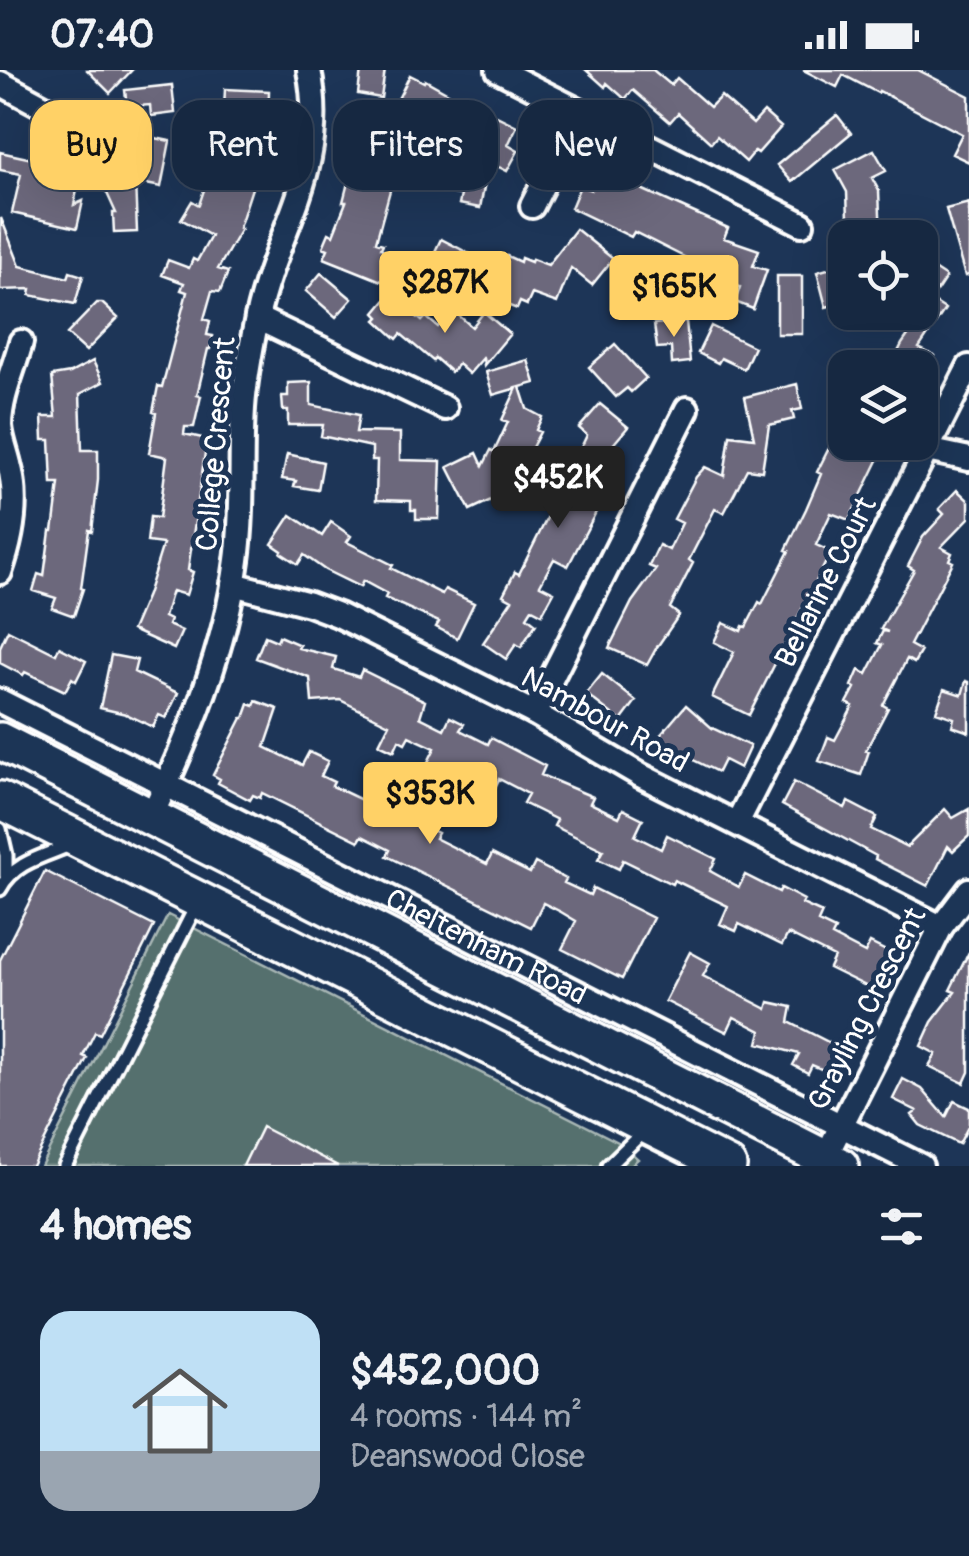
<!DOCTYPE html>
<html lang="en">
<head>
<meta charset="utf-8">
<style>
	:root { --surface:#162841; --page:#23344c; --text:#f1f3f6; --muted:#9ea6b1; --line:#35445a; --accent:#ffd166 }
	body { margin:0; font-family:Pangolin,sans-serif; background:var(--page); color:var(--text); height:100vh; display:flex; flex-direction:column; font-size:38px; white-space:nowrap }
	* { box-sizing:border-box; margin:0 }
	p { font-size:32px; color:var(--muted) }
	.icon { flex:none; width:55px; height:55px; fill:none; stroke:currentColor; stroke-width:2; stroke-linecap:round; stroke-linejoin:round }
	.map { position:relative; height:1096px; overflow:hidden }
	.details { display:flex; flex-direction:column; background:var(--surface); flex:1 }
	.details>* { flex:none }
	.top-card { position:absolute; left:30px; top:30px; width:910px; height:90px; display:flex; gap:20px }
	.controls { position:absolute; left:828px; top:150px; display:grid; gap:20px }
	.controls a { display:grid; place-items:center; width:110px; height:110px; border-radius:20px; background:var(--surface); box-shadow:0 10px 40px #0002,0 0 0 2px var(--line); font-size:50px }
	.price { position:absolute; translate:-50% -85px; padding:0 22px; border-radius:10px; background:var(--accent); color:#111; font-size:32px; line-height:65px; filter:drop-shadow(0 2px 5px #0008) }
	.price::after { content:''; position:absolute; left:50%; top:60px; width:30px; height:22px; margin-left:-15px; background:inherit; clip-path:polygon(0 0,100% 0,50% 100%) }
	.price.current { background:#222; color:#fff }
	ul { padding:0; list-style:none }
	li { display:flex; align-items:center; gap:30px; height:250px; padding:0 40px }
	li span { display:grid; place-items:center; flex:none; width:280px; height:200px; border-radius:30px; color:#555 }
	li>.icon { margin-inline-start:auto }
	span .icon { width:120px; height:120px; fill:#fffc; stroke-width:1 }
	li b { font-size:42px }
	h2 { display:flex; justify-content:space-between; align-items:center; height:120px; padding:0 40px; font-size:42px }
	.pill { padding:0 35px; border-radius:30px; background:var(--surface); box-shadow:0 10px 40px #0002,0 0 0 2px var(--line); font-size:35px; line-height:90px }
	.pill.current { background:var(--accent); color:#111 }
	.status { display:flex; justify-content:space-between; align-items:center; height:70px; padding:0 50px; background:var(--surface); direction:ltr }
	.status svg { height:28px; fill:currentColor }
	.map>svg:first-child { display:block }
	.green { fill:#54706e; stroke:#aab8b6; stroke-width:2.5 }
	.building { fill:#6c677b; stroke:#fff; stroke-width:2.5 }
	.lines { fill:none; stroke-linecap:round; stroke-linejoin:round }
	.lane-casing { stroke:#fff; stroke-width:19 }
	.street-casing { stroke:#fff; stroke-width:30 }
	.primary-casing { stroke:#fff; stroke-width:42 }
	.lane { stroke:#1d3557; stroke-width:11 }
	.street { stroke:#1d3557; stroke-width:22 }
	.primary { stroke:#1d3557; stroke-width:35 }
	.labels { text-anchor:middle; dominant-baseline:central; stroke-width:10; stroke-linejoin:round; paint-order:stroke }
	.street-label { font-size:30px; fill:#fff; stroke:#1d3557 }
</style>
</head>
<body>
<div class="status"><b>07:40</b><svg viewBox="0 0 49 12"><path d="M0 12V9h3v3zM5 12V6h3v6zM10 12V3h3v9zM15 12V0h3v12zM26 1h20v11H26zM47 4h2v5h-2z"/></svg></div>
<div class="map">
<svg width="969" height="1096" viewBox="0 0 969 1096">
	<rect width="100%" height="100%" fill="#1d3557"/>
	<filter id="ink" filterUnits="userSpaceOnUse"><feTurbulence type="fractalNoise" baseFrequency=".01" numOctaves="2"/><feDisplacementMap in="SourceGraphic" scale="20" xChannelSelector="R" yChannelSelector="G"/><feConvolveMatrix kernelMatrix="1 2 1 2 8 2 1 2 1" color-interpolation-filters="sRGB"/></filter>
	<g filter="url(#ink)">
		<path class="green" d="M168,845l452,228 18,16 -8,7h-589z"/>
		<path class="building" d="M87,0h45l-22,23z
			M361,0h24l-4,28 -23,-4z
			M586,0h67l18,15 6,-7 33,29 11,-11 32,28 11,-12 17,15 -23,26 -3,-2 -9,11 -29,-26 -6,7 -33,-30 -8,9 -37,-32 -8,9 -18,-16 -2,4z
			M803,0h115l51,26v66l-17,-8 10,-20 -83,-43 -1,2 -35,-18 -6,12z
			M410,5l14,7 1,-2 48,27 1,-2 43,21 -9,19 10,6 -11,20 -18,-9 -9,46 -21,-4 2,-9 -20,-3 8,-42 11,2 -14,-8 11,-20 -27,-14 -10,20 -23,-11 9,-17 -9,-1z
			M172,15l3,28 -24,3 -1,-11 -23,2 -2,-17z
			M225,19l44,2 -1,32 -3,31 -20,-1 -1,25 10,4 -15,46 2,1 -23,40 10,3 -8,20 -8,-1 -8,28 6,2 -3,14 6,1 -3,13h-2l-11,46 4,1 -7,31h-9l-1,7 23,5 -19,131 5,2 -7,23 -14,-4 -8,26 6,3 -2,5 14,6 -8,18 -42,-19 15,-35 16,-51 -16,-2 3,-25 9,1 8,-61 -18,-4 7,-40 -3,-1 5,-26 4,1 25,-95 -6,-2 3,-7 -22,-8 6,-15 21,8 4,-9 4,2 14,-25 -30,-17 11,-18 7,4 12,-36 2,-41 10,1z
			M837,45l14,18 -59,49 -15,-17z
			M355,65l20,3 -2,8 4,-8 26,4 -5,30h-3l-19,70 7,2 -2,4 12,11 -9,23 -60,-24 4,-9 -5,-2 6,-14 4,2 13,-33h-3l11,-43h-3z
			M145,66l25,5 -9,46 -25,-5z
			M874,80l12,21 -14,7 7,13 2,47h-23l-1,-20h-9l-1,-26 -12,-22z
			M0,82l55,12 -4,20 26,6 -3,15 9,-4 -6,27 -65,-15 9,-39 -21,-4z
			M599,100l129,58 -4,10 35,12 -6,16 14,4 -14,39 -18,-7 5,-15 -24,-9 -1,2 -24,-11 3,-7 -60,-30 -3,5 -60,-29 9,-22 11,4z
			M135,109l2,53 -23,1 -1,-20h3l-10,-22z
			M969,133v72l-4,1 -19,-67z
			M1,148l19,48 48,12 2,-6 13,4 -8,28 -45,-9 1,-6 -31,1z
			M576,159l37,30 -21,26 -21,-17 -14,35 -25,-9 -5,11 -7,-3 -3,7 -28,-11 -47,-23 1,-7 -13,-6 11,-23 35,18 -2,4 26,13 7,-18 13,6 1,-4 10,4 1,-3 16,6z
			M920,190l26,17 -15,23 14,9 -26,39 16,8 -6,12h-39l12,-24 18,-26z
			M845,194v38l-19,5 -9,-35z
			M321,203l31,26 -16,18 -30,-26z
			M777,206h25v58h-25z
			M390,225l32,26 4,-4 12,10 11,-13 4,3 3,-4 16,14 12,-15 26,22 -26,31 -1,-7 -14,16 -11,-10 -7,8 -16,-14 -2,3 -32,-27 -4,5 -21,-19 3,-3 -4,-4z
			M97,233h5l16,15 -32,33 -19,-17z
			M686,251l4,41 -18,2 -1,-17 -14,1 -3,-24z
			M711,256l43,21 -10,22 -23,-11 -3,5 -20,-10z
			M615,274l31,34 -15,14 -4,-4 -11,9 -27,-30z
			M528,290l7,23 -15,4 7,22 15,8 -6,13 4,2 -25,48 -6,-2 -7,17 -32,15 -22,-43 29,-14 6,13 8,-16 3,2 14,-30 -6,-2 15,-32 -24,7 -7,-23z
			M93,291l10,21 -23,12 2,56h16v30l-6,51 -3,-1 -8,58 2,1 -9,27 -22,-8 4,-10 -23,-7 5,-17 6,2 6,-45h3l6,-47h-7l-2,-44h-7l-1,-23h14l-4,-41 18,-3z
			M311,312v23l48,10 -3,17 44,1v27l41,1 -2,58h-23v-9h-5v-9l-35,-1 1,-40h-5v-13l-51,-11 2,-11h-35v-15h-5l-1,-14h6v-13z
			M797,314l5,25 -10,2 2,8 -25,6 -7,46 -15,-2 -23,44 -9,-4 -26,51 4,3 -23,45 9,7 -22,32 -10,18 -38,-17 23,-46 24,-33 -7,-3 10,-21 10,5 13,-27 -8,-4 22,-42 9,-10 19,9 6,-41 24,3 -9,-41z
			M600,334l28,23 -29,34 17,8 -6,13 -6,-3 -13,28 6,3 -29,56 -14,-7 -14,26 14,7 -12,22 -10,-5 -5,8 9,7 -15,23 -5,-3 -10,15 -23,-16 29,-43 -9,-5 12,-23 4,2 30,-60 -2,-2 3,-7 -14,-7 8,-15 16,8 27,-56 -8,-7z
			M832,372h55l-38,78 -18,-7 -15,32 15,7 -36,71 5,2 -10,19 -4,-2 -37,73 -37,-18 22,-45 -20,-10 9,-19 18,8 2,-5 3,1 13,-25 3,2 27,-53 -3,-1 20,-41 15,-35 -4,-2z
			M287,384l36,8 -5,28 -24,-4 2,-5 -14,-2z
			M957,420l12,11v17l-28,29 11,6 -3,7 4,2 -43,83 11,6 -7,12 -7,-4 -24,46 5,3 -22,42 3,1 -8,24 -42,-14 9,-24 7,3 18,-34 -6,-3 8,-15 -3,-2 7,-16 8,4 15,-29 -5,-2 6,-12 5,1 -7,-3 33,-59 -6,-4 15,-29 21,-23 -5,-5z
			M291,445l31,21 9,-14 20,14 -4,6 46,23 -2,3 51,26 3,-5 29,14 -17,35 -21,-11 3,-5 -54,-24 2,-4 -24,-13 -3,6 -35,-17 -21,-15 -6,9 -17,-11 1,-2 -10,-7z
			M8,560l48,24 3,-7 27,14 -10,20 -4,-3 -7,13 -40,-19 -2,3 -23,-12v-16z
			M265,566l12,5 2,-5 21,9 -2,3 38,9 -3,12 26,8 3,-7 63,31 -5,16 24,12 6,-12 14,7 -4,6 28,14 3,-6 54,28 -4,9 52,22 -3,6 29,14 4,-8 20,10 -8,17 26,13 6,-14 49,24 -6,12 29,16 6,-12 34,17 2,-4 23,12 -2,4 20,9 -4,9 17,8 -3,6 33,17 5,-10 22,11 -18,36 -45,-22 5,-11 -46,-23 -6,11 -43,-21 -3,7 -16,-7 8,-18 -54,-26 -2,4 -49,-24 -4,9 -21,-10 5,-9 -49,-24 3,-6 -34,-17 5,-9 -29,-15 -12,26 -16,-8 7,-15 -26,-13 -3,6 -3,-1 -2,4 -19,-10 10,-20 -26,-12 -4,7 -6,-3 -5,11 -15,-7 10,-20 -49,-24 -28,2 -2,-24 -54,-20z
			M111,585l26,5 -3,12 44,21 -12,25 -7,-3 -6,12 -27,-13 -26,-6z
			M602,604l34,27 -15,20 -35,-27z
			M966,611l3,1v50l-17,-6 2,-8 -18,-6 8,-23 18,6z
			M256,631l22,8 -13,38 37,18 7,-13 19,9 -7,15 13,6 -2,4 38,18 6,-12 20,9 -4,9 46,23 -3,5 52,26 5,-10 38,19 5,-10 31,16 -2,4 26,12 3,-7 60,30 -31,61 -60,-30 14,-28 -15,-9 -18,-9 -12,24 -144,-71 3,-6 -28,-14 -3,5 -97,-48 -2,5 -7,-3 -3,5 -32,-17 2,-4 -7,-4 29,-57h2l5,-14 5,2z
			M686,635l26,23 38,18 -10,22 -16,-8 -6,12 -39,-19 -2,3 -20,-17z
			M794,712l51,26 3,-6 29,15 -6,12 36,18 38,-38 8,9 16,-9v27l-16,15 -5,-5 -20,40 -53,-27 1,-3 -94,-51z
			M45,801l109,55 -54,108 -5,-2 -12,24 4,2 -55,108h-32v-206z
			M690,882l20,11 -7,13 64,33 2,-7 23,5 -3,15 51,26 -12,24 -16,-7 -4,8 -15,-8 6,-11 -41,-11 3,-12 -27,-14 -7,15 -62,-31z
			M969,882v120l-5,11 -35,-17 7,-12 -15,-8 11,-24 23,-30 -5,-2z
			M903,1009l19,10 24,28 8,-16 15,7v17l-10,19 -39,-19 -8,-10 5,-4 -24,-12z
			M262,1057l76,39h-95z"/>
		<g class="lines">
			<g class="lane-casing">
				<path id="lane" d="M0,759l6,26v21
					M0,819c14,-27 44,-33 70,-44
					M65,1096l133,-264
					M608,1096l36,-35"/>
			</g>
			<g class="street-casing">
				<g id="street">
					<path d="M498,0l304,154"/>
					<path d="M0,13l98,53"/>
					<path d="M532,136l48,-94"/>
					<path d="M257,248l188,90"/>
					<path d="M927,380l42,9"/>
					<path d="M0,502c12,-34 19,-72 9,-108 -3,-13 -8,-25 -9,-38 0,-29 14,-57 21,-84"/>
					<path d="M233,514l76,20 29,11 196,98 106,62 301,152"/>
					<path id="s1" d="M0,631l921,465"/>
					<path d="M534,643l153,-304"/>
					<path d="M151,747c39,-83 74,-165 86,-257 7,-50 3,-101 6,-152 2,-30 8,-60 14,-90 20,-92 72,-147 52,-248"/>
					<path d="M737,753l232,-456"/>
					<path d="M825,1088l116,-231 28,-37"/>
				</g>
			</g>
			<g class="primary-casing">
				<path id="primary" d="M0,671l840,425
					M0,730l728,366"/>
			</g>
			<use href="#lane" class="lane"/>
			<use href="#street" class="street"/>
			<use href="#primary" class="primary"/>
		</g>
	</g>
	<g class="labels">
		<g class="street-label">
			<text transform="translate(216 374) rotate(-85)">College Crescent</text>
			<text transform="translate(826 512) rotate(-63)">Bellarine Court</text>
			<text transform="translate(605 650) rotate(29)">Nambour Road</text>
			<text stroke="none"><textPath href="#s1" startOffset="545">Cheltenham Road</textPath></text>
			<text transform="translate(867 939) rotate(-63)">Grayling Crescent</text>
		</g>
	</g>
</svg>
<div class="controls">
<a><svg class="icon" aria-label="locate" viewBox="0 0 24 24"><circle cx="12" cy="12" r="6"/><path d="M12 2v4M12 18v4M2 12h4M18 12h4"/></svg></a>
<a><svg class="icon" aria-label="layers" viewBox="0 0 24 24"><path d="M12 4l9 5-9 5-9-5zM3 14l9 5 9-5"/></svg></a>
</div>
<b class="price" style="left:445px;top:266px">$287K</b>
<b class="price" style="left:674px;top:270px">$165K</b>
<b class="price current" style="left:558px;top:461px">$452K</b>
<b class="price" style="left:430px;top:777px">$353K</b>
<div class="top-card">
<a class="pill current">Buy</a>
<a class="pill">Rent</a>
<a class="pill">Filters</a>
<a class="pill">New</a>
</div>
</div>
<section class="details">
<h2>4 homes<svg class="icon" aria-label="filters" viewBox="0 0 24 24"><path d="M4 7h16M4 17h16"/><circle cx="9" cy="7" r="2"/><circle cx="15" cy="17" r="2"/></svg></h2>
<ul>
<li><span style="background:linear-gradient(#bfe0f5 70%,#9aa5b1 0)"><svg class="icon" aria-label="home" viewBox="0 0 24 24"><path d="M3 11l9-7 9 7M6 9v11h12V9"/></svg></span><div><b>$452,000</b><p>4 rooms · 144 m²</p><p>Deanswood Close</p></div></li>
</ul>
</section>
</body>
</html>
